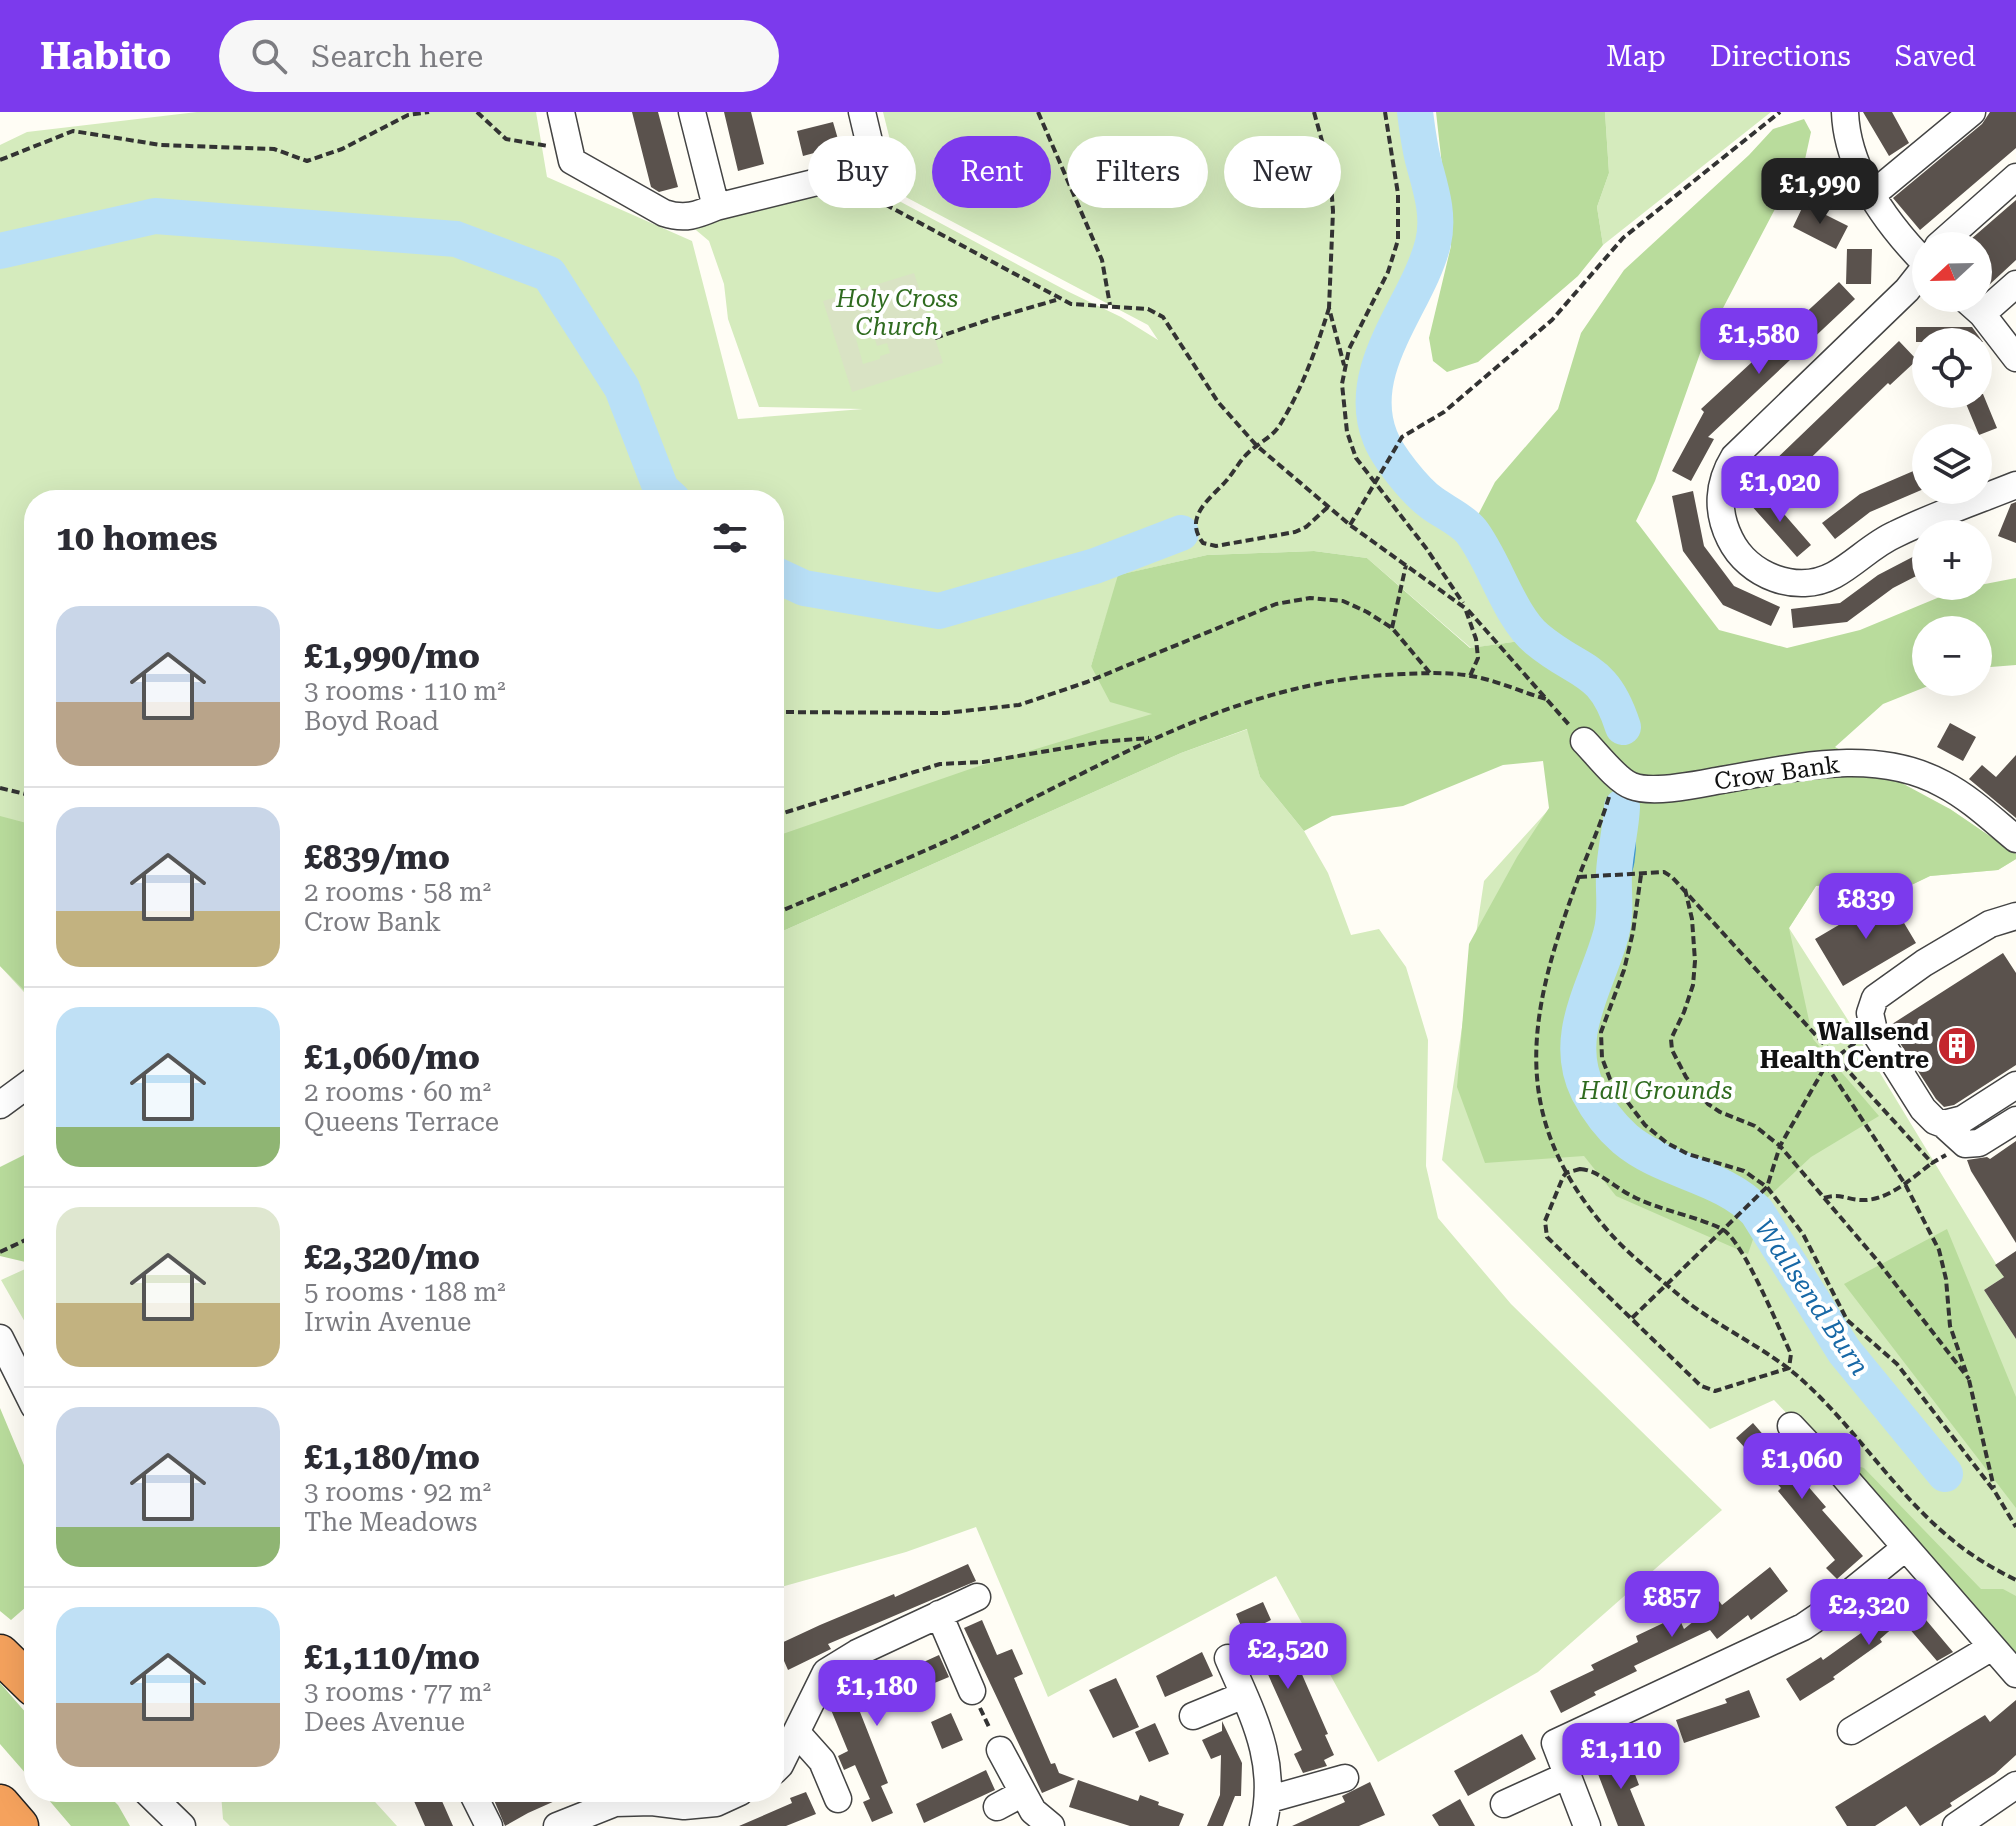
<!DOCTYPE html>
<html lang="en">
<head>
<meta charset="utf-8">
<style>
	:root { --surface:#fff; --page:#f7f7f7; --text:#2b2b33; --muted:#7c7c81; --line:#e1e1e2; --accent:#7c3aed }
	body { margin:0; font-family:"Roboto Serif",serif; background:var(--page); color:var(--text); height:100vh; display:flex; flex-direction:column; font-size:30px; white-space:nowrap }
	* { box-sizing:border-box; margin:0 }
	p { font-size:26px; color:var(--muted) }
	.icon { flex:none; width:44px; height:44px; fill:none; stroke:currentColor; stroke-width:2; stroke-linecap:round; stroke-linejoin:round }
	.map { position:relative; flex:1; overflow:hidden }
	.side { position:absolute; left:24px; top:378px; width:760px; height:1312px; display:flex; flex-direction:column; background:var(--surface); border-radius:32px; box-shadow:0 8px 32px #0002 }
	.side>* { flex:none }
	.hud { position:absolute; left:808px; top:24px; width:760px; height:72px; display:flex; gap:16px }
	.needle { width:52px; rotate:248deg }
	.fabs { position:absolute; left:1912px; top:120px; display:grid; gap:16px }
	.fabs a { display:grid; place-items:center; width:80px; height:80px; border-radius:50%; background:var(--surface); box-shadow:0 8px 32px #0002; font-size:40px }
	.price { position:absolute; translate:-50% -68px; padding:0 18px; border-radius:16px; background:var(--accent); color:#fff; font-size:26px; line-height:52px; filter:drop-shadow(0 2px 4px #0008) }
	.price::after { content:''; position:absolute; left:50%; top:48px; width:24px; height:18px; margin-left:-12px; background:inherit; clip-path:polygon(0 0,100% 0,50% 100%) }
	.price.selected { background:#222; color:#fff }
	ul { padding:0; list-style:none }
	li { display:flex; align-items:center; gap:24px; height:200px; padding:0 32px }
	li+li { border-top:2px solid var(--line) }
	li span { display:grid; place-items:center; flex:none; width:224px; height:160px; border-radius:24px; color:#555 }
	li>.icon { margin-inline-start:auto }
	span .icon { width:96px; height:96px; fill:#fffc; stroke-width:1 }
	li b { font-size:34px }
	h2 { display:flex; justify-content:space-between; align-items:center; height:96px; padding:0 32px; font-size:34px }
	.pill { padding:0 28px; border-radius:36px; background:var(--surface); box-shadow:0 8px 32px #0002; font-size:28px; line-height:72px }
	.pill.selected { background:var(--accent); color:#fff }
	header { display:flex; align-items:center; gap:48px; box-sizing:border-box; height:112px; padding:0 40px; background:var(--accent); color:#fff }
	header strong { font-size:38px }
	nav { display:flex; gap:44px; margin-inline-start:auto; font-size:28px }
	.search { width:560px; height:72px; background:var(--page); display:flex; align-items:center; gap:20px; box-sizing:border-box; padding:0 28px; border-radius:44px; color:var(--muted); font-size:30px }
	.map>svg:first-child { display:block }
	.green { fill:#d5ebbd }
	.forest { fill:#b9dc9c }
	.cemetery { fill:#d9e3c4; fill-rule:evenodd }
	.water { fill:#b9e0f7; stroke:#3f96cf; stroke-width:2 }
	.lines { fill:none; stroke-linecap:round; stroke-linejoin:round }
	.river { stroke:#b9e0f7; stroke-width:36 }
	.building { fill:#5a524d }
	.minor-casing { stroke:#444; stroke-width:29 }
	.highway-casing { stroke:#222; stroke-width:41 }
	.path { stroke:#333; stroke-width:4; stroke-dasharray:8 4; stroke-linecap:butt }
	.minor { stroke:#fff; stroke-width:26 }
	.highway { stroke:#f5a25d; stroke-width:38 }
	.labels { text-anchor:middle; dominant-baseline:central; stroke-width:8; stroke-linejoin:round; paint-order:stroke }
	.park-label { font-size:24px; font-style:italic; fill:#2f6b1f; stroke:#fff }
	.street-label { font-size:24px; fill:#111; stroke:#fff }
	.poi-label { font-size:24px; font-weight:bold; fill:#111; stroke:#fff; text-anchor:end }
	.water-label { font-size:26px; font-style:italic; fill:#1768a6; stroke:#fff }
</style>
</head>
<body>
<header>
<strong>Habito</strong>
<div class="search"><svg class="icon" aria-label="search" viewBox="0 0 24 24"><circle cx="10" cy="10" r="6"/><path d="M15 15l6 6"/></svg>Search here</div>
<nav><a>Map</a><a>Directions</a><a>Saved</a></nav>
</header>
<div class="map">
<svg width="2016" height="1714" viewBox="0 0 2016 1714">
	<rect width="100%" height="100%" fill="#fffdf5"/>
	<path class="green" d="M197,0h339l11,65 145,64 46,178 125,-10 -104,-2 -31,-88 -4,-35 -15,-43 -19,-16 179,-47 4,9 194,104 54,26 37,23 -10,-15 -248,-131 -1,-18 -16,-64h524c3,41 26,85 19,125 -3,17 -12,31 -19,45 -23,46 -53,96 -39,149 11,43 63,80 92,112 21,25 43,70 60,98l-49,7 -104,-90 -53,-7 -107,4 -88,20 -28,91 63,48 -380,125v-339h-740v503l-34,-37v-821l27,-13z
		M1605,0h166l-168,133 -6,-38 12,-34z
		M1248,617l12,48 44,54 24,42 23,62 28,-6 27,38 22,73 -2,126 12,52 73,86 211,206 -184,162 -160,90 -102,-186 -228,121 -72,-170 -70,25 -132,37v-654l407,-182z
		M1872,666l78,31 66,45v5l-18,11 -68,6 -29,14 -16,-10 -69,6 -27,42 57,89 158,260 -20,13 32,49v314l-242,-253 -64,29 -268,-269 42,-279 66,-73z
		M34,1153v73l-33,-58z
		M218,1680h148l31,34h-167l-7,-7 -2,-25z"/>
	<path class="forest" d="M1436,0h169l4,61 -12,34 6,38 -25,31 -100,86 -31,10 -14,-11 -4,-23 22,-92z
		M1804,7l7,13 -7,32 -20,28 -82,156 -47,133 -19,40 83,109 68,18 73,-18 99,-41 57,-11v87l-38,3v-38h-52v52h12l-55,22 -48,43 115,62 66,45v5l-18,11 -68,6 -29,14 -16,-10 -69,6 -27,42 24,111 66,77 -68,41 -44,41 -19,56 -132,-58 -32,-40 -99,7 -28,-76 12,-143 48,-87 32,-49 -6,-47 -40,4 -100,41 -71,10 -28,15 -44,-54 -13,-48 -66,24 -407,182v-98l199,-69 179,-54 -42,-12 -19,-36 27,-91 89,-20 107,-4 53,7 103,90 50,-7 -58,-95 33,-64 63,-73 23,-76 43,-63 125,-115 24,-26z
		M0,704l34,9v175l-34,-34z
		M34,1038v114l-34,-8v-89z
		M1947,1117l69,168v111l-172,-224z
		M0,1296l34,81v111l-23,20 -11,-9z
		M1846,1351l18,5 117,121h22l13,7v57z
		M0,1571l34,39v61l-34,-39z
		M42,1680h63l13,13 12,21h-59z"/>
	<path class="cemetery" d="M914,161l29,90 -91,29 -29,-91zM868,205l9,29 10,-3 3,10 -10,3v3l-17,5 -12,-43z"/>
	<path class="water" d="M1615,694l15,2c11,44 3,65 -14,105l-9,-9 -2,-9 -6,1 -1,-9 5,-7 -4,-5 2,-18z"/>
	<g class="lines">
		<path class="river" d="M1415,0c2,16 4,32 8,48 7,27 17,54 10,83 -15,61 -80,125 -53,194 7,19 35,54 52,66 12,9 29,16 39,28 23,29 38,85 66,108 43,36 66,26 86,88
			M0,139l155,-35 301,23 93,35 73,114 39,101 12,11
			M774,462l30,14 135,23 156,-45 86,-33
			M1622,695c-1,22 -7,44 -8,66 -1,21 3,40 -3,61 -14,52 -50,102 -23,157 10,19 21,34 37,48 39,33 97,36 132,73l87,139 101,123"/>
	</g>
	<path class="building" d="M632,0h26l20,75 -19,5 -8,-5z
		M724,0h27l13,52 -26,7z
		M1863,0h29l17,31 -20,13z
		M1990,0h26v36l-96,82 -27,-32 89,-74z
		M833,10l7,24 -37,10 -6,-25z
		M2016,88v60l-28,26 -10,-11v-29h-15z
		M1804,92l44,22 -12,23 -43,-22z
		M1847,137h25l-1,35h-25z
		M1839,170l16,17 -147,138 6,2 -23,42 -19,-10 32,-59 -3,-3z
		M1916,215h56l11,15h-67z
		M1899,229l18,19 -27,25 -2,-2 -99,96 -16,-17z
		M1962,282h21l14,34 -18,7z
		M1918,357l8,19 -56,24 -35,27 -13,-16 38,-29z
		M1693,379l11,55 30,40 46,21 -9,19 -48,-21 -40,-54 -11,-55z
		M1764,379l47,54 -14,12 -47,-53z
		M2016,390v41l-18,-7 13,-32z
		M1926,438v21l-33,17 -46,34 -54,6 -2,-19 49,-6 38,-28z
		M1950,611l26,14 -13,24 -26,-14z
		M2016,643v63l-47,-39 13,-14 14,12z
		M1888,784l28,47 -73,43 -28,-47z
		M2003,841l13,20v92l-62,40 -10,2 -8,-8 -47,-73z
		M2016,1029v102l-45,-72 -4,-11 20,-3 3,2z
		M2016,1139v88l-32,-49 20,-13 -9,-12z
		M1753,1311l73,84 -4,3 41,46 -26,23 -11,-11 9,-8 -57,-69 3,-3 -45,-50z
		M968,1452l8,17 -148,63 3,5 -43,21 -11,-25 43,-20 74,-31 1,3z
		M1770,1455l18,24 -37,29 -3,-5 -31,24 -7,-9 -76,36 3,5 -43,21 2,3 -35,18 -11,-22 44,-21 -3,-5 47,-23 -2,-6 42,-20 6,13 35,-28 3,4z
		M1904,1478l14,16 -2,2 37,44 -16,9 -35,-41 -22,19 2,3 -49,35 2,2 -35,22 -14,-22 35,-22 2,3 69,-49 -5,-7z
		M1263,1490l8,18 -6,3 3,7 -2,1 17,38 14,-6 31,71 -3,1 9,20 -10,5 3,6 -24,7 -9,-19 8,-4 -36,-80 -6,2 -24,-58z
		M982,1508l15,35 15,-6 11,25 -9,4 37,86 4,-1 4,10 16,6 -33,14 -78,-165z
		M1202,1540l11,24 -48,21 -9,-21z
		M939,1543l10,22 -29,12 -1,-3 -59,26 28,71 -7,3 12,27 -21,9 -9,-20 7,-3 -15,-34 -11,5 -6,-14 10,-5 -19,-46z
		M1116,1566l23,49 -26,11 -24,-48z
		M1749,1578l11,27 -76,26 -8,-23 51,-17 -2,-4z
		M2016,1588v55l-21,19 -45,29 2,3 -32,20 -14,-20 -31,20h-28l-12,-19 150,-92 5,7z
		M951,1601l12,27 -21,9 -11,-27z
		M1222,1609l20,42 -1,33h-6l-12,30h-16l13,-31 1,-40 -10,4 -9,-19 20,-9z
		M1155,1611l14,31 -20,8 -14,-30z
		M1522,1622l14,25 -68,37 -14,-25z
		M1620,1641l4,10 6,-2 9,24 -9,4 15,37h-27l-20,-52 9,-4 -5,-10z
		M986,1658l9,20 -71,33 -8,-19z
		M1078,1668l60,21 2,-6 19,7 -1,3 26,9 -5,12h-49l-61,-19z
		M1370,1670l15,33 -26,11h-67l53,-24 -3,-6z
		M410,1680h28l15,34h-28z
		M510,1680h65l-47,21 -23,13 -11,-26z
		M806,1680l10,22 -30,12h-47l53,-23 -2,-5z
		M1460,1687l15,27h-36l-7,-11z"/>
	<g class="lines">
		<g class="minor-casing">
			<path id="minor" d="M561,0l11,49 92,52c21,7 33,2 52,-6
				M692,0l24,95 142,-35 11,-8 3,-10 -10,-42
				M1845,0c2,58 42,112 81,152
				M1873,82l99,-82
				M1938,134l78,-69
				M1926,154l-19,24 -173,167c-16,26 -18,54 -4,82 18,37 67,56 104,36 22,-12 39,-31 62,-41 39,-19 80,-33 120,-49
				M1964,186l18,16 34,44
				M1982,202l34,-30
				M1584,629c12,12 33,40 48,45 20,8 63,-1 84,-5 74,-12 157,-35 227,3 27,14 50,36 73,55
				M2016,804l-26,8 -66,39 -49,35 -5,15 4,18 49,78 12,12 8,3 20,-5 53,-34
				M0,993l34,-25
				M1943,1012l22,20 14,-1 37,-23
				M0,1226l34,68
				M1791,1314l32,34 12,6 181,208
				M939,1502l33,77
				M1228,1546c25,58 51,104 35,168
				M1193,1604l51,-21
				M1851,1619l141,-84
				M797,1621l25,28 16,38
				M1000,1638l33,61 18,15
				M774,1659l6,-6 46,-93 31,-19 120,-56
				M147,1680l35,34
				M472,1680l17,34
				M1270,1687l75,-21
				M1504,1692l64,-29
				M997,1695l26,-14
				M557,1714l58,-23 37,-1 32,4 32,-3 24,-11
				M1587,1714l-32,-83 248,-116 28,-19 74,-60
				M1956,1714l60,-41"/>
		</g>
		<g class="highway-casing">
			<path id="highway" d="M0,1542l34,33
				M0,1692l19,22"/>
		</g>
		<path class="path" d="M477,0l29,27 42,7
			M1038,0l64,148 8,45
			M1314,0l16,58 3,41 -4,97 15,57
			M1385,0l13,82v46l-10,32 -39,77 -7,35 5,48 9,26 70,90 37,55
			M0,48l73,-29 88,14 113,4 33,12 35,-12 66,-34 21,-3
			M864,81l207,111 77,5 15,8 55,85 39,44 93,79 115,83 11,31 2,19 -8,18
			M935,226l56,-19 65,-19
			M1328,395l-22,20 -11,5 -79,14 -13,-3c-20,-26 7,-44 23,-62 8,-9 14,-21 23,-29 11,-10 25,-16 32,-29 22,-36 36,-76 48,-115
			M1350,413l52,-88 42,-25 108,-92 71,-82 157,-126
			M1468,498l103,117
			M1392,516l14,-63
			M774,600l171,1 74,-8 68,-23 189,-78 34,-6 33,3 24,11 25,16 38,45
			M0,676l34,8
			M1609,685c-8,27 -20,53 -30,79 -50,136 -74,238 30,356 21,24 48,44 72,65 38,31 84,50 120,82 54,48 93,113 149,159 20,17 42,30 66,42
			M774,704l166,-52 43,-2 117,-20 49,-4
			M1641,763l-8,57 -9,38 -23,62 1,26 8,21 35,46 22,18 21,11 56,17 23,16 36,47 44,86 50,44 98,128 21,35
			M1579,765l85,-5 8,5 260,286 14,-8
			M1685,777l7,30 3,42 -2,24 -9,27 -13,27 1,11 14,27 22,27 12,8 35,14 25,20 96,113 93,120
			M774,802c68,-29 139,-56 206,-89 138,-68 265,-146 424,-151 22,-1 45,-2 67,2 25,4 50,16 75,23
			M1855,931l-29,22 79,119 34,66 7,29 4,47 16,46
			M1580,1057c19,1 36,20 54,28 28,14 62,19 88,32 21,11 57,100 69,125l-2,14 -74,23 -14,-5 -154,-149 -2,-16 18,-44 3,-4z
			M1824,1086c16,-5 21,1 36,2 27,2 52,-22 72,-37
			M0,1140l34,-16
			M1632,1206l135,-131 13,-41 46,-81
			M1969,1268l25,108
			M980,1596l10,21"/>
		<use href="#minor" class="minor"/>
		<use href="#highway" class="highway"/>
	</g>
	<defs>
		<g id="building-disc" transform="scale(2)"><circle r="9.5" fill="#c4262e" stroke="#fff"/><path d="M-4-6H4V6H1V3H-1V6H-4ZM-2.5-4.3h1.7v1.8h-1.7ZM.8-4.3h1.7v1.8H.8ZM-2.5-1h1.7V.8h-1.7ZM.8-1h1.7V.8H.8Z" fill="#fff"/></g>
	</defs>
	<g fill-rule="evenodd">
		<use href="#building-disc" x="1957" y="934"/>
	</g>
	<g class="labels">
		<g class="park-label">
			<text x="897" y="187">Holy Cross<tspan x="897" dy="28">Church</tspan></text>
			<text x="1656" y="979">Hall Grounds</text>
		</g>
		<g class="street-label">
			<text transform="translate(1777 661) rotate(-8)">Crow Bank</text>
		</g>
		<g class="poi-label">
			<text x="1929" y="920">Wallsend<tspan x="1929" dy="28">Health Centre</tspan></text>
		</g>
		<g class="water-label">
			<text transform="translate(1812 1185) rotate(56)">Wallsend Burn</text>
		</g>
	</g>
</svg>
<div class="fabs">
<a><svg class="needle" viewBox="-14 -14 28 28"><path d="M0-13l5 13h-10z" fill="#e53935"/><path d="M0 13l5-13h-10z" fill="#7c7c81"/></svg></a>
<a><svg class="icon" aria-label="locate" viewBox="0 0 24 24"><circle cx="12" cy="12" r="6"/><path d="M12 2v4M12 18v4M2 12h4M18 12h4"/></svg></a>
<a><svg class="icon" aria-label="layers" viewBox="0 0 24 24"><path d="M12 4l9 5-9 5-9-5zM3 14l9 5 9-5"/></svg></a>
<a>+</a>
<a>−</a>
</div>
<b class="price selected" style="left:1820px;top:114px">£1,990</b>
<b class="price" style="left:1759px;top:264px">£1,580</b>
<b class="price" style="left:1780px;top:412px">£1,020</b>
<b class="price" style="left:1866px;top:829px">£839</b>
<b class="price" style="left:1802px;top:1389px">£1,060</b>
<b class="price" style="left:1672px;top:1527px">£857</b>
<b class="price" style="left:1869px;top:1535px">£2,320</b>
<b class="price" style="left:1288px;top:1579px">£2,520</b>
<b class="price" style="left:877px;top:1616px">£1,180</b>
<b class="price" style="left:1621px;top:1679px">£1,110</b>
<div class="hud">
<a class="pill">Buy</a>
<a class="pill selected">Rent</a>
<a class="pill">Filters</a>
<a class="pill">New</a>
</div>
<section class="side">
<h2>10 homes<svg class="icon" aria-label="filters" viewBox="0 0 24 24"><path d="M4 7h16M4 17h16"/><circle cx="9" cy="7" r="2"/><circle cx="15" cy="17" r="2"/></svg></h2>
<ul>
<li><span style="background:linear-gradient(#c9d6e8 60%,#b9a48a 0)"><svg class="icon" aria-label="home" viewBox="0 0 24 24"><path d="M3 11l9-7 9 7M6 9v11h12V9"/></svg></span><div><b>£1,990/mo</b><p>3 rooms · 110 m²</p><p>Boyd Road</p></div></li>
<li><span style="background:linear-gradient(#c9d6e8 65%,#c2b280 0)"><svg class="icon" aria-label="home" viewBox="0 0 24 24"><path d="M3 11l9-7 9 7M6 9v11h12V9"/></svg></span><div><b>£839/mo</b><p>2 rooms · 58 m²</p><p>Crow Bank</p></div></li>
<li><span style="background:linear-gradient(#bfe0f5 75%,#8fb573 0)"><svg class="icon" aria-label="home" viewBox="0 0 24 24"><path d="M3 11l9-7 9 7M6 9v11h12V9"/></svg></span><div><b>£1,060/mo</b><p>2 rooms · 60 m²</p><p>Queens Terrace</p></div></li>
<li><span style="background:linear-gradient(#dfe7d0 60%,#c2b280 0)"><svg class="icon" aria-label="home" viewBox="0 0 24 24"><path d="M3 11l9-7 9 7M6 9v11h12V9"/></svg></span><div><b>£2,320/mo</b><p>5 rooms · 188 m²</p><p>Irwin Avenue</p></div></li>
<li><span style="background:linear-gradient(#c9d6e8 75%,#8fb573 0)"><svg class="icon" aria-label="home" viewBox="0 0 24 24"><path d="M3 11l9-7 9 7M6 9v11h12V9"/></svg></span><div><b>£1,180/mo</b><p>3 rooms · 92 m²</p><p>The Meadows</p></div></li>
<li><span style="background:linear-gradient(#bfe0f5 60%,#b9a48a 0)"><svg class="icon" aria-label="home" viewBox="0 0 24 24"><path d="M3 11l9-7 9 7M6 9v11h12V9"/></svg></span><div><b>£1,110/mo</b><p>3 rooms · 77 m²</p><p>Dees Avenue</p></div></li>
</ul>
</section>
</div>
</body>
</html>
